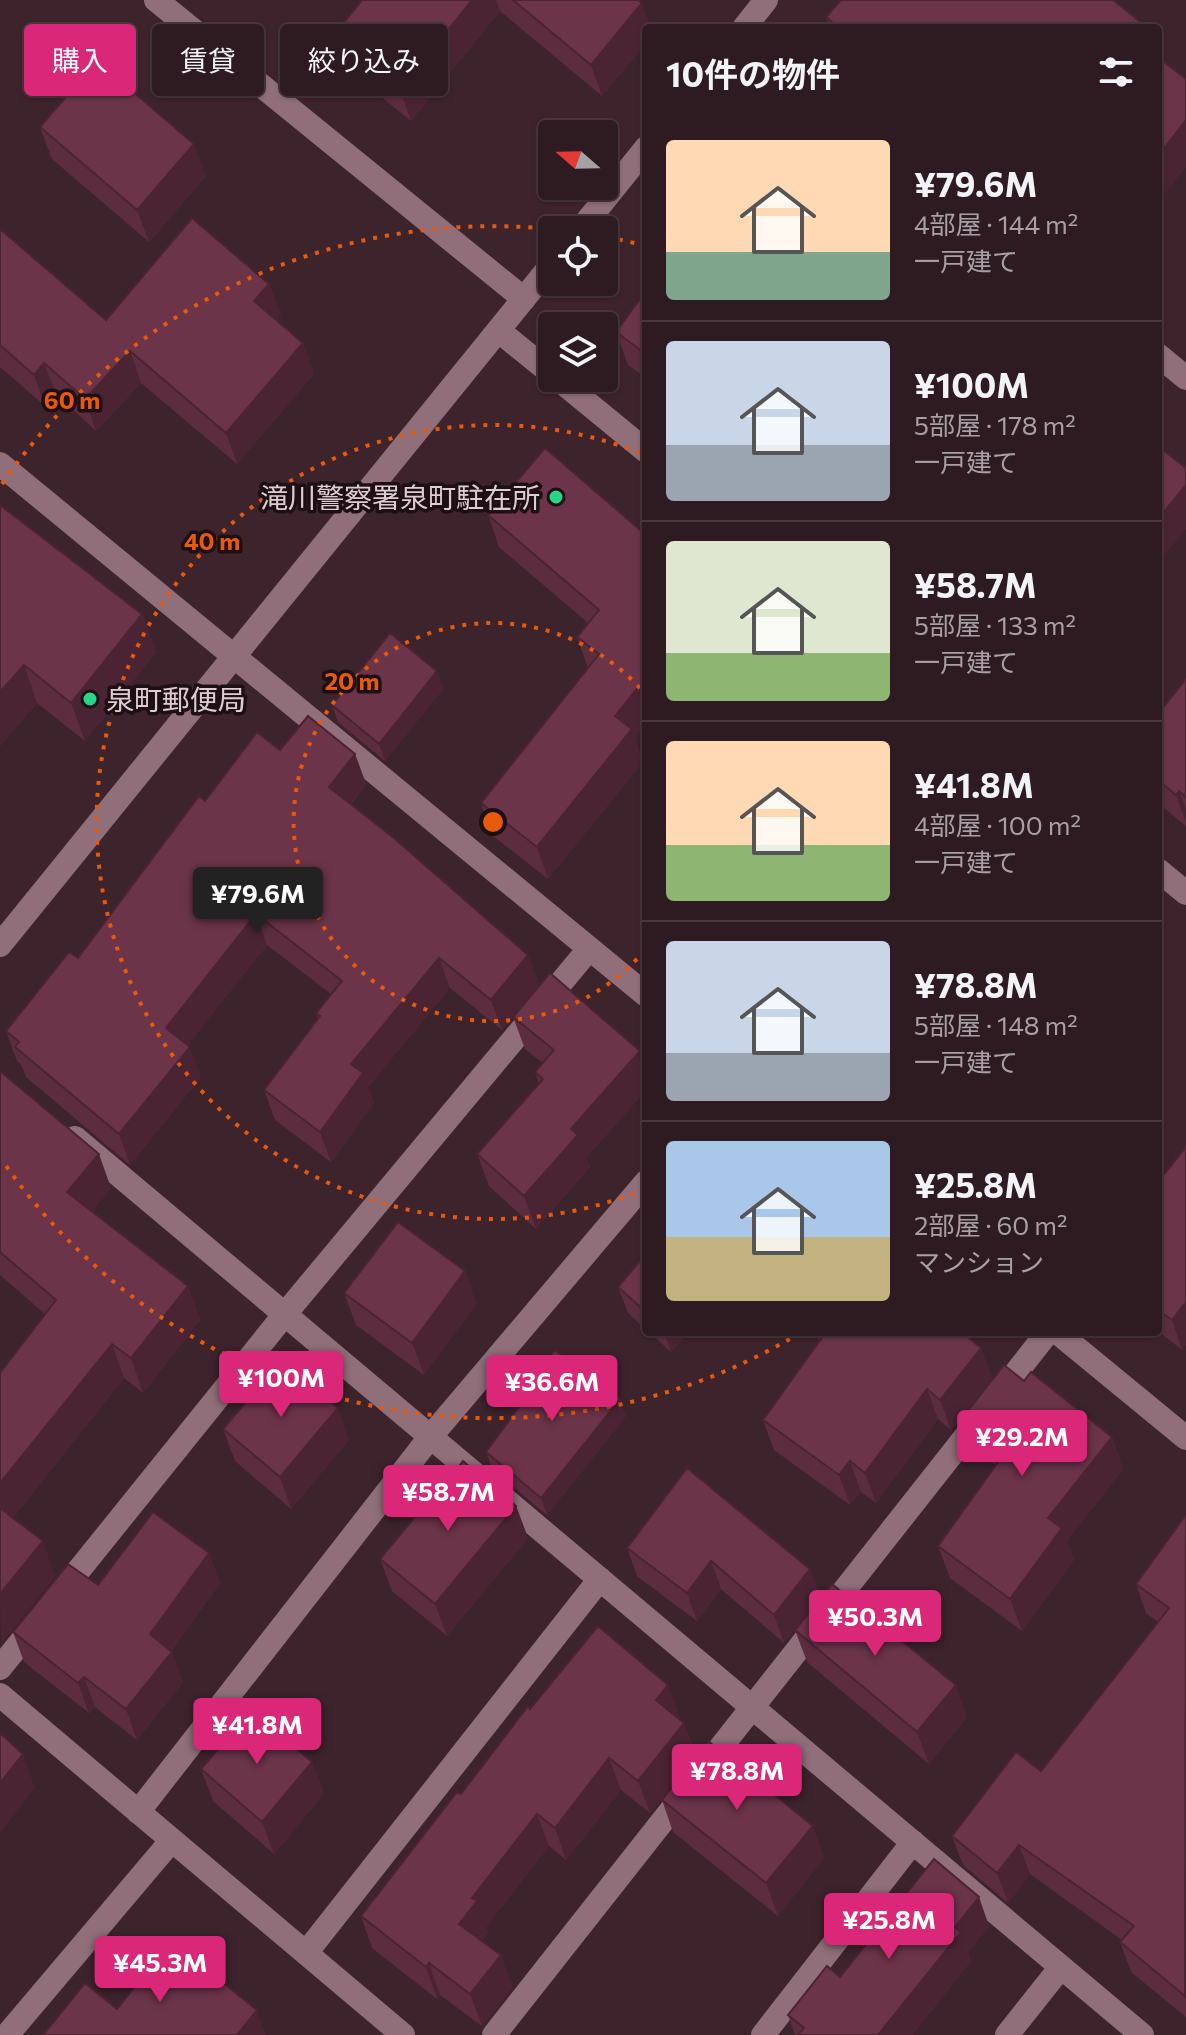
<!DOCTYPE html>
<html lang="ja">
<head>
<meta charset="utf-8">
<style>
	:root { --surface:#2e1a21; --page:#3a272e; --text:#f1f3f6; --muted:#a7a1a5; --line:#49383f; --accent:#db2777 }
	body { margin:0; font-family:Commissioner,"Noto Sans JP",sans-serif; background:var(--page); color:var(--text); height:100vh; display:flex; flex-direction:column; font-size:30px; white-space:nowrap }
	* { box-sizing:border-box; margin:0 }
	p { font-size:26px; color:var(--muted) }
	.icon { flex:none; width:44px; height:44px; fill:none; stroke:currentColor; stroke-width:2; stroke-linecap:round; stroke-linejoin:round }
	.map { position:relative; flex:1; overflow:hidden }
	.details { position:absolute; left:642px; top:24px; width:520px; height:1312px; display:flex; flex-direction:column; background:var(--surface); border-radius:8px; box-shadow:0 2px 6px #0004,0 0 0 2px var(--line) }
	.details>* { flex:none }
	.hud { position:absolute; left:24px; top:24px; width:498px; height:72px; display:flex; gap:16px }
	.needle { width:52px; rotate:290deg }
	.tools { position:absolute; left:538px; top:120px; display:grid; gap:16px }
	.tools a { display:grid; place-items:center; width:80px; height:80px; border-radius:8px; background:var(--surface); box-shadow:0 2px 6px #0004,0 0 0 2px var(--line); font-size:40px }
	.price { position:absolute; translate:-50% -68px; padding:0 18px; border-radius:8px; background:var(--accent); color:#fff; font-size:26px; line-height:52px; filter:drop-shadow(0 2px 4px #0008) }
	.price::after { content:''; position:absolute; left:50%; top:48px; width:24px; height:18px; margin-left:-12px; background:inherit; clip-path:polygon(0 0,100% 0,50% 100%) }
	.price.selected { background:#222; color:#fff }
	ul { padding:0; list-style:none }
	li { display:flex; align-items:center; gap:24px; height:200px; padding:0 24px }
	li+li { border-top:2px solid var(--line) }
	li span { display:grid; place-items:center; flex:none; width:224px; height:160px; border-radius:8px; color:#555 }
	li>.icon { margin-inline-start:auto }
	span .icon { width:96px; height:96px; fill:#fffc; stroke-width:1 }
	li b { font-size:34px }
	h2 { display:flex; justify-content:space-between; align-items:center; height:96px; padding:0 24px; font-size:34px }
	.tag { padding:0 28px; border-radius:8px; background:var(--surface); box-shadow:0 2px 6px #0004,0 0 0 2px var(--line); font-size:28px; line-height:72px }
	.tag.selected { background:var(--accent); color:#fff }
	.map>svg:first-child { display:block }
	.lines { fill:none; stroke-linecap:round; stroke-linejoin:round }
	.minor { stroke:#906f7a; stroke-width:24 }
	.wall { fill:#5c2d3f }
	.shaded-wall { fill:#4b2433 }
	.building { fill:#6b3449; stroke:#4b2433; stroke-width:2 }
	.ring { fill:none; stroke:#e8590c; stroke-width:4; stroke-dasharray:4 8 }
	.poi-dot { fill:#26d886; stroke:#1c1014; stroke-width:3 }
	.labels { text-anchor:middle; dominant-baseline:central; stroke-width:7; stroke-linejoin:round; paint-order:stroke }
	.poi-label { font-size:28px; fill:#deccd1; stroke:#1c1014; text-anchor:end }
	.centre { fill:#e8590c; stroke:#1c1014; stroke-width:4 }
	.ring-label { font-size:24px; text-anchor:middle; font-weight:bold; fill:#e8590c; stroke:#1c1014; stroke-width:7; stroke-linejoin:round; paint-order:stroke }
</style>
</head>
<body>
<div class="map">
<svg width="1186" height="2035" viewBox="0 0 1186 2035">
	<rect width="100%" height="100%" fill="#3d232c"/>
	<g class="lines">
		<path class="minor" d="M156,0l368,299
			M744,28l22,-28
			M580,230l66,-82
			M499,331l53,43
			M1158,355l28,23
			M557,378l89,73
			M0,464l646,531
			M1158,870l28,23
			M0,945l552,-681
			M75,1138l1067,897
			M1057,1332l129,106
			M0,1668l285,-354 304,-365
			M0,1695l403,340
			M138,1812l293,-376 215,-254
			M306,1953l294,-374
			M7,2035l165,-195
			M494,2035l554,-703
			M763,2035l150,-193
			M1007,2035l54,-68"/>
	</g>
	<path class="wall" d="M362,0h276l8,28v15l-44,53 -102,-85 -89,110 -67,-54 -11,-31z
		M826,17l322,11h-318z
		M40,127l166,49 -57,66 -97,-83z
		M0,229l106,91 163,-36 12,31 -5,5 27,23 11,31 -77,90 -96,-81 -45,48 -40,-37 -11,12 -45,-39z
		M646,291v87l-18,-13 -12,-33z
		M0,505l142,109 14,38 -71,89 -48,-38 -37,43z
		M488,515l158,20v190l-11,13 8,24 -95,117 -56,-44 -11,-32 107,-135 -11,-31 11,-14 -89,-76z
		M437,671l6,18 -58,72 -47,-39 -6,-17z
		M1186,679v147l-28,-23v-89z
		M280,750l75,4 11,30 -15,20 177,151 11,30 -37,45 -52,-42 -82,99 6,16 -43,59 -56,-42 -11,-30 54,-71 -2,-6 15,-19 -64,-49 -80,100 14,32 -71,88 -104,-88 -5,-13 -4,-3 -11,-30 72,-73 127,-157z
		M513,1017l127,34 6,16v23l-60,68 4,9 -54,62 -47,-43 -12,-32 62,-70 -4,-12 8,-9 -18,-14z
		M0,1071l111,117 -19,23 96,75 12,34 -57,73 -19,-15 -111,140 42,58 -54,67 -1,-270 45,-59 -45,-39z
		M1158,1182l24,168 -24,-19z
		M646,1254v76l-18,-17 -10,-26z
		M465,1271l11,33 -52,71 -68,-50 -12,-32z
		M649,1332h39l-17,20z
		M815,1332h147l19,16 11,30 -41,52 -13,-11 -62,84 -15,-11 -11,13 -76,-55 -11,-30 56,-79z
		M1024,1381l88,56 11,32 -56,72 7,19 -52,71 -72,-53 -12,-32 58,-80 -21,-17 -12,-32z
		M521,1391l105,25 -79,99 -55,-46 -6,-17 38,-53z
		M223,1429l126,11 -58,69 -56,-48z
		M516,1506l12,32 -81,98 -55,-45 -12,-32z
		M1186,1517v500l-55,-45 -11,-30 2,-2 -92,-66 -22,29 -45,-38 -11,-29 89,-65 117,-149 -12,-9 -10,-29z
		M627,1548l183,21 10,28 -36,46 -63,-54 -24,32 -60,-45z
		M209,1553l11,30 -49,68 12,31 -46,58 -42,-33 -6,6 -65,-51 -11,-30 85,-47z
		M795,1630l172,87 -38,47 -122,-102z
		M530,1709l150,8 -1,1 5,5 12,31 -46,59 -29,-23 -55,70 -17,-14 -63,81 2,6 -6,8 31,46 -31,39 -42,-31 -3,4 -65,-51 -11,-32z
		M312,1762l12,32 -50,60 -61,-53 -12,-32z
		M662,1800l151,26 11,32 -46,58 -105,-84z
		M989,1926l-21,27 3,8 -59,74h-117l-7,-20 52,-38z"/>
	<path class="shaded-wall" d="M472,0h24l4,11 -89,110 -11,-31z
		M642,3l9,25h-5v15l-44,53 -11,-31z
		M1186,120v47l-28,36v-47z
		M194,144l12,32 -57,66 -12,-32z
		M269,284l12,31 -15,18 -12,-32z
		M303,343l11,31 -77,90 -11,-31z
		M130,351l11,32 -45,48 -11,-32z
		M44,363l12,31 -11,12 -11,-31z
		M1186,485v44l-28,34v-44z
		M142,614l14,38 -71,89 -14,-38z
		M24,665l13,38 -37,43v-54z
		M437,671l6,18 -58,72 -6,-17z
		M646,678v47l-11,13 8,24 -95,117 -11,-32 78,-131z
		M355,754l11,30 -26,33 -11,-30z
		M1179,791l7,18v13l-10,-27z
		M256,914l11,31 -90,114 -11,-31z
		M528,955l11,30 -37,45 -11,-30z
		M439,958l11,30 -82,99 6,16 -43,59 -11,-30 31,-68z
		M190,1047l11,30 -71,88 -11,-31z
		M640,1051l6,16v23l-60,68 4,9 -54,62 -12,-33 47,-67z
		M99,1154l12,34 -31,39 -13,-35z
		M465,1271l11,33 -52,71 -12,-32z
		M188,1286l12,34 -57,73 -12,-35z
		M1186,1302v43l-4,5 -10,-30z
		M664,1332h24l-17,20z
		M112,1344l12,34 -123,155 -1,-50z
		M981,1348l11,30 -41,52 -11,-30z
		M927,1389l11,30 -62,84 -11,-30z
		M620,1399l6,17 -79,99 -6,-17z
		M338,1408l11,32 -58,69 -11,-32z
		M1112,1437l11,32 -56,72 7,19 -52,71 -12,-32 38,-81z
		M850,1461l11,31 -11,13 -11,-30z
		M516,1506l12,32 -81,98 -12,-32z
		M43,1541l12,35 -54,67 -1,-49z
		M209,1553l11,30 -59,81 -11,-30z
		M711,1561l10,28 -24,32 -10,-28z
		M810,1569l10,28 -36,46 -10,-28z
		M172,1652l11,30 -46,58 -11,-31z
		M84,1677l11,30 -6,6 -11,-30z
		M668,1685l12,32 -12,15 -12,-32z
		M956,1685l11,32 -38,47 -12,-32z
		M684,1723l12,31 -46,59 -12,-32z
		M23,1754l12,34 -35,45v-50z
		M609,1758l12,32 -55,70 -11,-32z
		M312,1762l12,32 -50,60 -12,-32z
		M537,1814l12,32 -63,81 2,6 -17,22 -12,-31 13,-26z
		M813,1826l11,32 -46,58 -12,-33z
		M1019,1845l11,29 -22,29 -11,-30z
		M979,1897l10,29 -21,27 3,8 -59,74h-34l77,-108z
		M501,1955l12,32 -31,39 -12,-32z
		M429,1963l11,32 -3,4 -11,-32z
		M257,2010l9,25h-29z"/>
	<path class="building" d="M362,0h110l-72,90 -67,-54z
		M513,0h125l4,3 -51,62z
		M841,0h272l35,28h-309l-13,-11z
		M1158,57l28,22v41l-28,36z
		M97,61l97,83 -57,66 -97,-83z
		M192,218l77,66 -15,17 49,42 -77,90 -96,-82 -45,48 -41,-36 -10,12 -34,-30v-116l106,91z
		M646,291v63l-30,-22z
		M1158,446l28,22v17l-28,34z
		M545,448l101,87v143l-31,38 17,13 -95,118 -56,-44 118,-149 -22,-17 22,-27 -111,-95z
		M0,505l142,109 -71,89 -47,-38 -24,27z
		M390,633l47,38 -58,73 -47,-39z
		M1186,679v118l-7,-6 -3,4 -18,-15v-66z
		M308,716l47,38 -26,33 66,52 133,116 -37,45 -52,-42 -88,106 12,9 -43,59 -56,-42 56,-74 -4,-3 26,-32 -86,-67 -90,114 24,19 -71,87 -104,-87 4,-5 -13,-11 63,-79 9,6 121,-162 6,5 52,-69 23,18z
		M550,973l90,78 -69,78 7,6 -54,61 -47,-42 66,-75 -8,-7 19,-22 -41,-33z
		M0,1071l99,83 -32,38 121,94 -57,72 -19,-14 -112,139v-110l56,-73 -56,-48z
		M1186,1147v155l-14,18 -14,-10v-128z
		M398,1222l67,49 -53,72 -68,-50z
		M646,1254v58l-28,-25z
		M826,1332h136l19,16 -41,52 -13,-11 -62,84 -15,-12 -11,14 -76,-55z
		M555,1350l65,49 -79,99 -55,-46 41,-56 -6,-5z
		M282,1360l56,48 -58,69 -57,-48z
		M1004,1365l20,16 7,-9 81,65 -64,81 14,10 -52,71 -72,-53 68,-95 -43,-34z
		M463,1461l53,45 -81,98 -55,-45 59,-71 2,2z
		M687,1468l123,101 -36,46 -63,-54 -24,32 -60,-45z
		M0,1508l43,33 -43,53z
		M153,1512l56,41 -59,81 22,18 -46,57 -42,-32 -6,6 -65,-51 55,-68 30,21z
		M1185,1516l1,1 -1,479 -65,-54 14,-16 -115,-81 -22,28 -45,-37 64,-84 25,19 128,-163 -33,-24z
		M832,1584l124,101 -39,47 -122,-102z
		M598,1626l70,59 -12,15 28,23 -46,58 -29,-23 -54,70 -18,-14 -65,84 5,3 -18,23 42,31 -31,39 -41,-31 -3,4 -65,-51 96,-124 4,2 67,-88 2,3z
		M251,1710l61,52 -50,60 -61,-53z
		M0,1733l23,21 -23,29z
		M708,1741l105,85 -47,57 -104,-83z
		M934,1859l45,38 -24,30 6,5 -83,103h-80l6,-7 -16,-13 39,-49 13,11z
		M171,1941l86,69 -20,25h-194l42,-52 32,26z"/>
	<g class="ring">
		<path d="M645 950A199 199 0 1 1 645 694"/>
		<path d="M645 1189A397 397 0 1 1 645 455"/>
		<path d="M800 1333A596 596 0 0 1 2 1160M2 484A596 596 0 0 1 560 230M607 237A596 596 0 0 1 642 245"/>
	</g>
	<g class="poi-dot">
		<circle cx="556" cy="497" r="8"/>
		<circle cx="90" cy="699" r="8"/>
	</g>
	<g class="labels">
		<g class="poi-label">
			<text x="540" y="497">滝川警察署泉町駐在所</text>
			<text x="106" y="699" text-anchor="start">泉町郵便局</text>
		</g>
	</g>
	<circle cx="493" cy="822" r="12" class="centre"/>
	<g class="ring-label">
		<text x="72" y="409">60 m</text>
		<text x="212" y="550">40 m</text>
		<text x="352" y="690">20 m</text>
	</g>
</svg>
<div class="tools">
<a><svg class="needle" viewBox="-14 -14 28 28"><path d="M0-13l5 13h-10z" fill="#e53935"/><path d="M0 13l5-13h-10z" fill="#a7a1a5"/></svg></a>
<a><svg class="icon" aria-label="locate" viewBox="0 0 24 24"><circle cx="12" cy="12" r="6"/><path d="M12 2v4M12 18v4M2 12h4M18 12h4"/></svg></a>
<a><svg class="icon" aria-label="layers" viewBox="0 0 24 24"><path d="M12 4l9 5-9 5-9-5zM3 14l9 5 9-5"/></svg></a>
</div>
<b class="price selected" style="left:258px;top:935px">¥79.6M</b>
<b class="price" style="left:281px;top:1419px">¥100M</b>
<b class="price" style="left:552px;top:1423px">¥36.6M</b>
<b class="price" style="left:1022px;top:1478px">¥29.2M</b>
<b class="price" style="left:448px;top:1533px">¥58.7M</b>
<b class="price" style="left:875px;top:1658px">¥50.3M</b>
<b class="price" style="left:257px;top:1766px">¥41.8M</b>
<b class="price" style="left:737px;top:1812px">¥78.8M</b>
<b class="price" style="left:889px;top:1961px">¥25.8M</b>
<b class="price" style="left:160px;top:2004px">¥45.3M</b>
<div class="hud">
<a class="tag selected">購入</a>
<a class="tag">賃貸</a>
<a class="tag">絞り込み</a>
</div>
<section class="details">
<h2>10件の物件<svg class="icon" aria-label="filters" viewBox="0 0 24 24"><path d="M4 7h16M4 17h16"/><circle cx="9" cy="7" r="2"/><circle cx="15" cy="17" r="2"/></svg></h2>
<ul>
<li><span style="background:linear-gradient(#ffd9b3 70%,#7fa58c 0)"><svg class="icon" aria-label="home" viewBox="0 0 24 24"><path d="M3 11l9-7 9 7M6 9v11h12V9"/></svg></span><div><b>¥79.6M</b><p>4部屋 · 144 m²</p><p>一戸建て</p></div></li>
<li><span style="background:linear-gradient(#c9d6e8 65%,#9aa5b1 0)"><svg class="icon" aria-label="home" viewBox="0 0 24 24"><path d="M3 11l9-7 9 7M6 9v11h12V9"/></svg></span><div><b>¥100M</b><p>5部屋 · 178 m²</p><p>一戸建て</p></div></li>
<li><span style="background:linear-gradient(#dfe7d0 70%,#8fb573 0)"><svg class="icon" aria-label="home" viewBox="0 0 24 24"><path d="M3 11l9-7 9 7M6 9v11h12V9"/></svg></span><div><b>¥58.7M</b><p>5部屋 · 133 m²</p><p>一戸建て</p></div></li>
<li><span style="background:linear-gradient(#ffd9b3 65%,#8fb573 0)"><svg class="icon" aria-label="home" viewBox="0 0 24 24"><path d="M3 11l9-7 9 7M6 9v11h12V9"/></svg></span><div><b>¥41.8M</b><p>4部屋 · 100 m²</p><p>一戸建て</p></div></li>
<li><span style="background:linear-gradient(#c9d6e8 70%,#9aa5b1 0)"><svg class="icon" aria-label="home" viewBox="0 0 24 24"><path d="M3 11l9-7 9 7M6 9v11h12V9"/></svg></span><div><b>¥78.8M</b><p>5部屋 · 148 m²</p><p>一戸建て</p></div></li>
<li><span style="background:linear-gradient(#a9c7e8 60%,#c2b280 0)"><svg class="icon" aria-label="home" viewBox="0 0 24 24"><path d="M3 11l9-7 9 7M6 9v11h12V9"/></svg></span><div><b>¥25.8M</b><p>2部屋 · 60 m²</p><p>マンション</p></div></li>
</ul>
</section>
</div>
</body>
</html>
